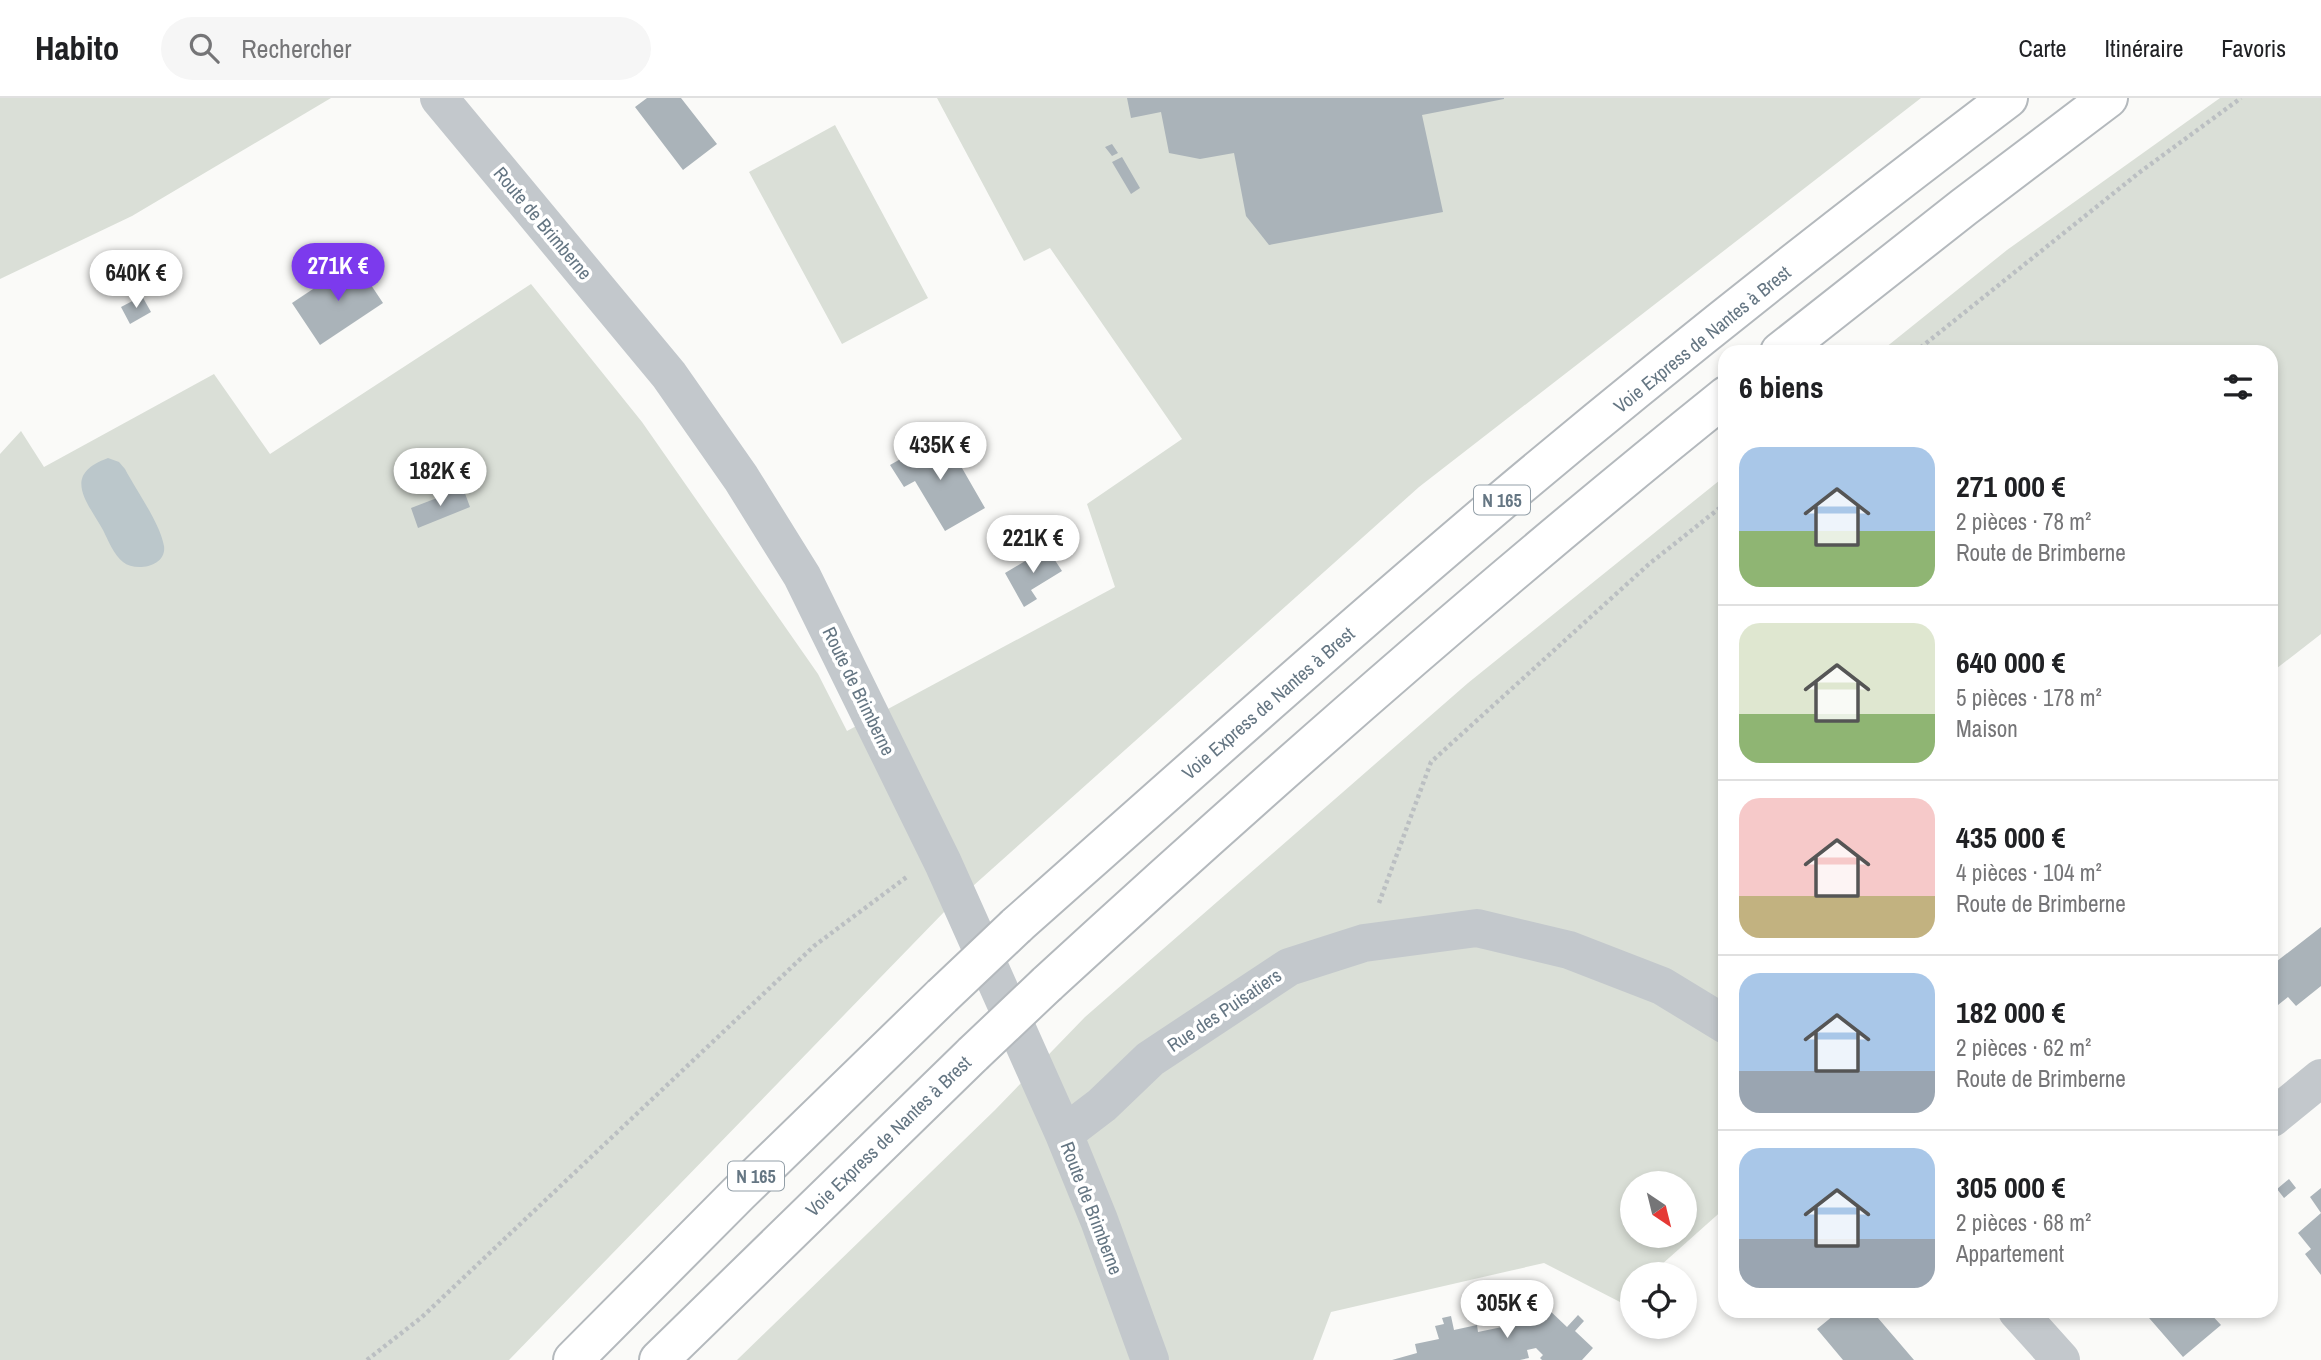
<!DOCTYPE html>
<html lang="fr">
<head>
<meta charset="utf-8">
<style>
	:root { --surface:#fff; --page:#f6f6f6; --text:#202124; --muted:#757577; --line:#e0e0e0; --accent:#7c3aed }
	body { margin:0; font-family:"Archivo Narrow",sans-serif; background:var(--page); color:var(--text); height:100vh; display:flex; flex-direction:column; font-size:26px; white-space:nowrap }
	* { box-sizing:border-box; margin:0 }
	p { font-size:23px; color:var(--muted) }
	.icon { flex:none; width:38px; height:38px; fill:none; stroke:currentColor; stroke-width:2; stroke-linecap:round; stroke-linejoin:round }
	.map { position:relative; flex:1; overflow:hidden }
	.sheet { position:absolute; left:1718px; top:247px; width:560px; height:973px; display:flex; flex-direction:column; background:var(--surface); border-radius:21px; box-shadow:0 4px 10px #0003 }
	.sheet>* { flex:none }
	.needle { width:46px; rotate:145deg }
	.tools { position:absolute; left:1620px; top:1073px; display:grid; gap:14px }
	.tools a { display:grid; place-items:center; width:77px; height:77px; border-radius:50%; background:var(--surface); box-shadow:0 4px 10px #0003; font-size:35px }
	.price { position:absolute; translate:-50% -60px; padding:0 16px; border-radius:24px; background:#fff; color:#222; font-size:23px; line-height:46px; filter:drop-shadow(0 2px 4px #0008) }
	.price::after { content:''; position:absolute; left:50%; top:42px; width:21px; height:16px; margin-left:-10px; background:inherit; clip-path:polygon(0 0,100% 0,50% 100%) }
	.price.active { background:var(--accent); color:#fff }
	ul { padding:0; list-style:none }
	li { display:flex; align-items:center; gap:21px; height:175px; padding:0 21px }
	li+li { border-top:2px solid var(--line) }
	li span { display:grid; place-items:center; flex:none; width:196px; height:140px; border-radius:21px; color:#555 }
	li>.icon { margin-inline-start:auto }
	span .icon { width:84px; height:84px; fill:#fffc; stroke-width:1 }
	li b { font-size:30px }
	h2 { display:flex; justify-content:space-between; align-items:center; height:84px; padding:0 21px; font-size:30px }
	header { display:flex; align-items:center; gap:42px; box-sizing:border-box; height:98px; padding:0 35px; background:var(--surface); border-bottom:2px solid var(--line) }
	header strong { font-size:33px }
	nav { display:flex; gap:38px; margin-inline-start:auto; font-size:24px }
	.search { width:490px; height:63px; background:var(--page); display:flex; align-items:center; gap:18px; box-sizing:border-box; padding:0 24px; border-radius:38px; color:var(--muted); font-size:26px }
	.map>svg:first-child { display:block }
	.green { fill:#dadfd7; fill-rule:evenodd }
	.water { fill:#bbc7cb }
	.building { fill:#aab3b9 }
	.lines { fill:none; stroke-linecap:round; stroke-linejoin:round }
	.highway-casing { stroke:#b4b9bd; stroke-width:42 }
	.path { stroke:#bbbfc2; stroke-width:4.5; stroke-dasharray:3.5 3.5; stroke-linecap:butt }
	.minor { stroke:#c3c8cc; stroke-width:38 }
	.highway { stroke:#fff; stroke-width:38 }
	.highway-bridge-casing { stroke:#b4b9bd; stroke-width:42; stroke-linecap:butt }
	.highway-bridge { stroke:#fff; stroke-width:38 }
	.labels { text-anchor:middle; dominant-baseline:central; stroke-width:7; stroke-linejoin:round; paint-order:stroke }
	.shield { fill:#fff; stroke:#939fa8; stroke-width:2 }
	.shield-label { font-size:18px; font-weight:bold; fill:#657683 }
	.street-label { font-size:19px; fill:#657683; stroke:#fff }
</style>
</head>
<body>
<header>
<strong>Habito</strong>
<div class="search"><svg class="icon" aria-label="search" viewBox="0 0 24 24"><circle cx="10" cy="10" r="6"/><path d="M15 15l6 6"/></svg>Rechercher</div>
<nav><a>Carte</a><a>Itinéraire</a><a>Favoris</a></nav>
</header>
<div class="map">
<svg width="2321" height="1262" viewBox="0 0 2321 1262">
	<rect width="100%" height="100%" fill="#fafaf8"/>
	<path class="green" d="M0,0h331l-199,118 -132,63z
		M937,0h984l-502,389 -474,424 -436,449h-509v-906l21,-23 23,36 170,-93 56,80 261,-170 111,138 176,252 29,57 268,-144 -28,-83 95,-65 -132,-191 -26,13z
		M2220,0h101v536l-49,38v-320h-392l127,-102z
		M835,27l93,173 -86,46 -93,-172z
		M1725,378v732l-74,66h-18v16l-13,12 -76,-39 -213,49 -18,48h-576l258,-250 90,-93 383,-334zM1633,1085h52v53h-52z"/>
	<path class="water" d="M108,360l11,4 6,7c11,21 35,54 39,77 3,21 -29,26 -41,16 -9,-7 -15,-22 -20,-32 -17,-30 -41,-55 5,-72z"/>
	<path class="building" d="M647,0h34l36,46 -34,26 -48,-63z
		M1127,0h377v1l-82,16 21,97 -174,33 -23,-29 -12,-63 -34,6 -31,-6 -8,-41 -30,6z
		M1112,46l6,9 -6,3 -7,-9z
		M1122,59l18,31 -9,6 -19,-32z
		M355,163l28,42 -63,42 -28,-42z
		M142,198l9,16 -21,12 -9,-17z
		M943,337l42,73 -40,23 -30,-50 -11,6 -14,-22z
		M463,390l7,19 -52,21 -7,-20z
		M1047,450l15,23 -31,19 6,9 -13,8 -19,-34z
		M2321,829v59l-25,20 -8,-9 -15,12 -1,-44z
		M2289,1081l7,9 -12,10 -7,-9z
		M2321,1090v87l-16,-21 6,-5 -13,-16 23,-20 -11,-16z
		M1517,1208l2,8 28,-6 20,19 11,-12 6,6 -9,10 18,17 -11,12h-40l-2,-2 3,-3 -7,-7 -9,2 2,8 -9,2h-128l25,-7 -2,-9 24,-5 -4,-13 9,-2 -2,-6 9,-2 3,14 23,-5 1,7 24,-5 -3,-14 8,-1 -1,-4z
		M1839,1213h33l42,49h-71l-26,-31z
		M2143,1213h65l13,14 -38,32z"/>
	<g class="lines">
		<g class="highway-casing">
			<path id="highway" d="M1780,254l184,-145 144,-109
				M1016,828c160,-142 320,-285 484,-424 165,-139 336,-274 508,-404
				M1047,886c221,-203 445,-400 679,-588
				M573,1262l166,-167 203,-197
				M659,1262l314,-306"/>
		</g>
		<path class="path" d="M1915,254l225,-180 101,-74
			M1379,805l52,-141 218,-198 77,-61
			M367,1262l55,-43 392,-371 94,-70"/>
		<path class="minor" d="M439,0l230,277 72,103 61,98 141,287 121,271 35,86 51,140
			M2272,1020l49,-40
			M1064,1036l38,-29 48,-46 139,-92 75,-24 113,-15 92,22 93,36 64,39
			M2017,1213l44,49"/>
		<use href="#highway" class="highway"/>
		<g class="highway-bridge-casing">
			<path id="highway-bridge" d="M942,898l74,-70
				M973,956l74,-70"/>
		</g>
		<use href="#highway-bridge" class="highway-bridge"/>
	</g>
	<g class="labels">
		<g class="shield">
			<rect x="1474" y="387.5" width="56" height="29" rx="5"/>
			<rect x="728" y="1063.5" width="56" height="29" rx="5"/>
		</g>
		<g class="shield-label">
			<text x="1502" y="402">N 165</text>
			<text x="756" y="1078">N 165</text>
		</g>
		<g class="street-label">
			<text transform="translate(543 125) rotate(50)">Route de Brimberne</text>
			<text transform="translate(1702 241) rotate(-39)">Voie Express de Nantes à Brest</text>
			<text transform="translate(859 593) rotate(64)">Route de Brimberne</text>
			<text transform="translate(1268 605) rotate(-41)">Voie Express de Nantes à Brest</text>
			<text transform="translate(1224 912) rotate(-34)">Rue des Puisatiers</text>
			<text transform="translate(888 1038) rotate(-44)">Voie Express de Nantes à Brest</text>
			<text transform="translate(1092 1110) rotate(69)">Route de Brimberne</text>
		</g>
	</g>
</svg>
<div class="tools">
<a><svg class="needle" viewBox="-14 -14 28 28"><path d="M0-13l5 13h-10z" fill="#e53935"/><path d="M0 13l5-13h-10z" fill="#757577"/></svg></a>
<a><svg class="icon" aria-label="locate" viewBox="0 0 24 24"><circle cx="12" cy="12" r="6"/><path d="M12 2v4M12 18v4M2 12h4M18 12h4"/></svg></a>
</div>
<b class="price active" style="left:338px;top:205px">271K €</b>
<b class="price" style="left:136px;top:212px">640K €</b>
<b class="price" style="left:940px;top:384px">435K €</b>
<b class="price" style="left:440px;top:410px">182K €</b>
<b class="price" style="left:1033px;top:477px">221K €</b>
<b class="price" style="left:1507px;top:1242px">305K €</b>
<section class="sheet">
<h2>6 biens<svg class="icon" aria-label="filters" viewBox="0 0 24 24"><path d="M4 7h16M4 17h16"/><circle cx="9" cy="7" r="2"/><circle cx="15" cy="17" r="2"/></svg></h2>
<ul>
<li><span style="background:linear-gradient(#a9c7e8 60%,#8fb573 0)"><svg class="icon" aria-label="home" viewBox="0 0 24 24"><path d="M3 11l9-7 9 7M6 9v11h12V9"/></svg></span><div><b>271 000 €</b><p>2 pièces · 78 m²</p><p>Route de Brimberne</p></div></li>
<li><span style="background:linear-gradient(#dfe7d0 65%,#8fb573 0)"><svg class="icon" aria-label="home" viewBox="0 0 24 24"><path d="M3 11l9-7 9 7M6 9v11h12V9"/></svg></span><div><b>640 000 €</b><p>5 pièces · 178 m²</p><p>Maison</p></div></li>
<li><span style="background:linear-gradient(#f6c9c9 70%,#c2b280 0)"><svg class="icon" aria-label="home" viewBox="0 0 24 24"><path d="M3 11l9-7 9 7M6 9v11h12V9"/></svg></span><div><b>435 000 €</b><p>4 pièces · 104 m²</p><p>Route de Brimberne</p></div></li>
<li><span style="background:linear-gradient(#a9c7e8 70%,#9aa5b1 0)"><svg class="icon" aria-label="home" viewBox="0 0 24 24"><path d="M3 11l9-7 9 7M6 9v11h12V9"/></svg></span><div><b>182 000 €</b><p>2 pièces · 62 m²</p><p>Route de Brimberne</p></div></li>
<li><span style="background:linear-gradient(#a9c7e8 65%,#9aa5b1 0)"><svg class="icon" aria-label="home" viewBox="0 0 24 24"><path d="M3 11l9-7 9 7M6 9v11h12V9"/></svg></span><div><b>305 000 €</b><p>2 pièces · 68 m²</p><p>Appartement</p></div></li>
</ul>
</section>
</div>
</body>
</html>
